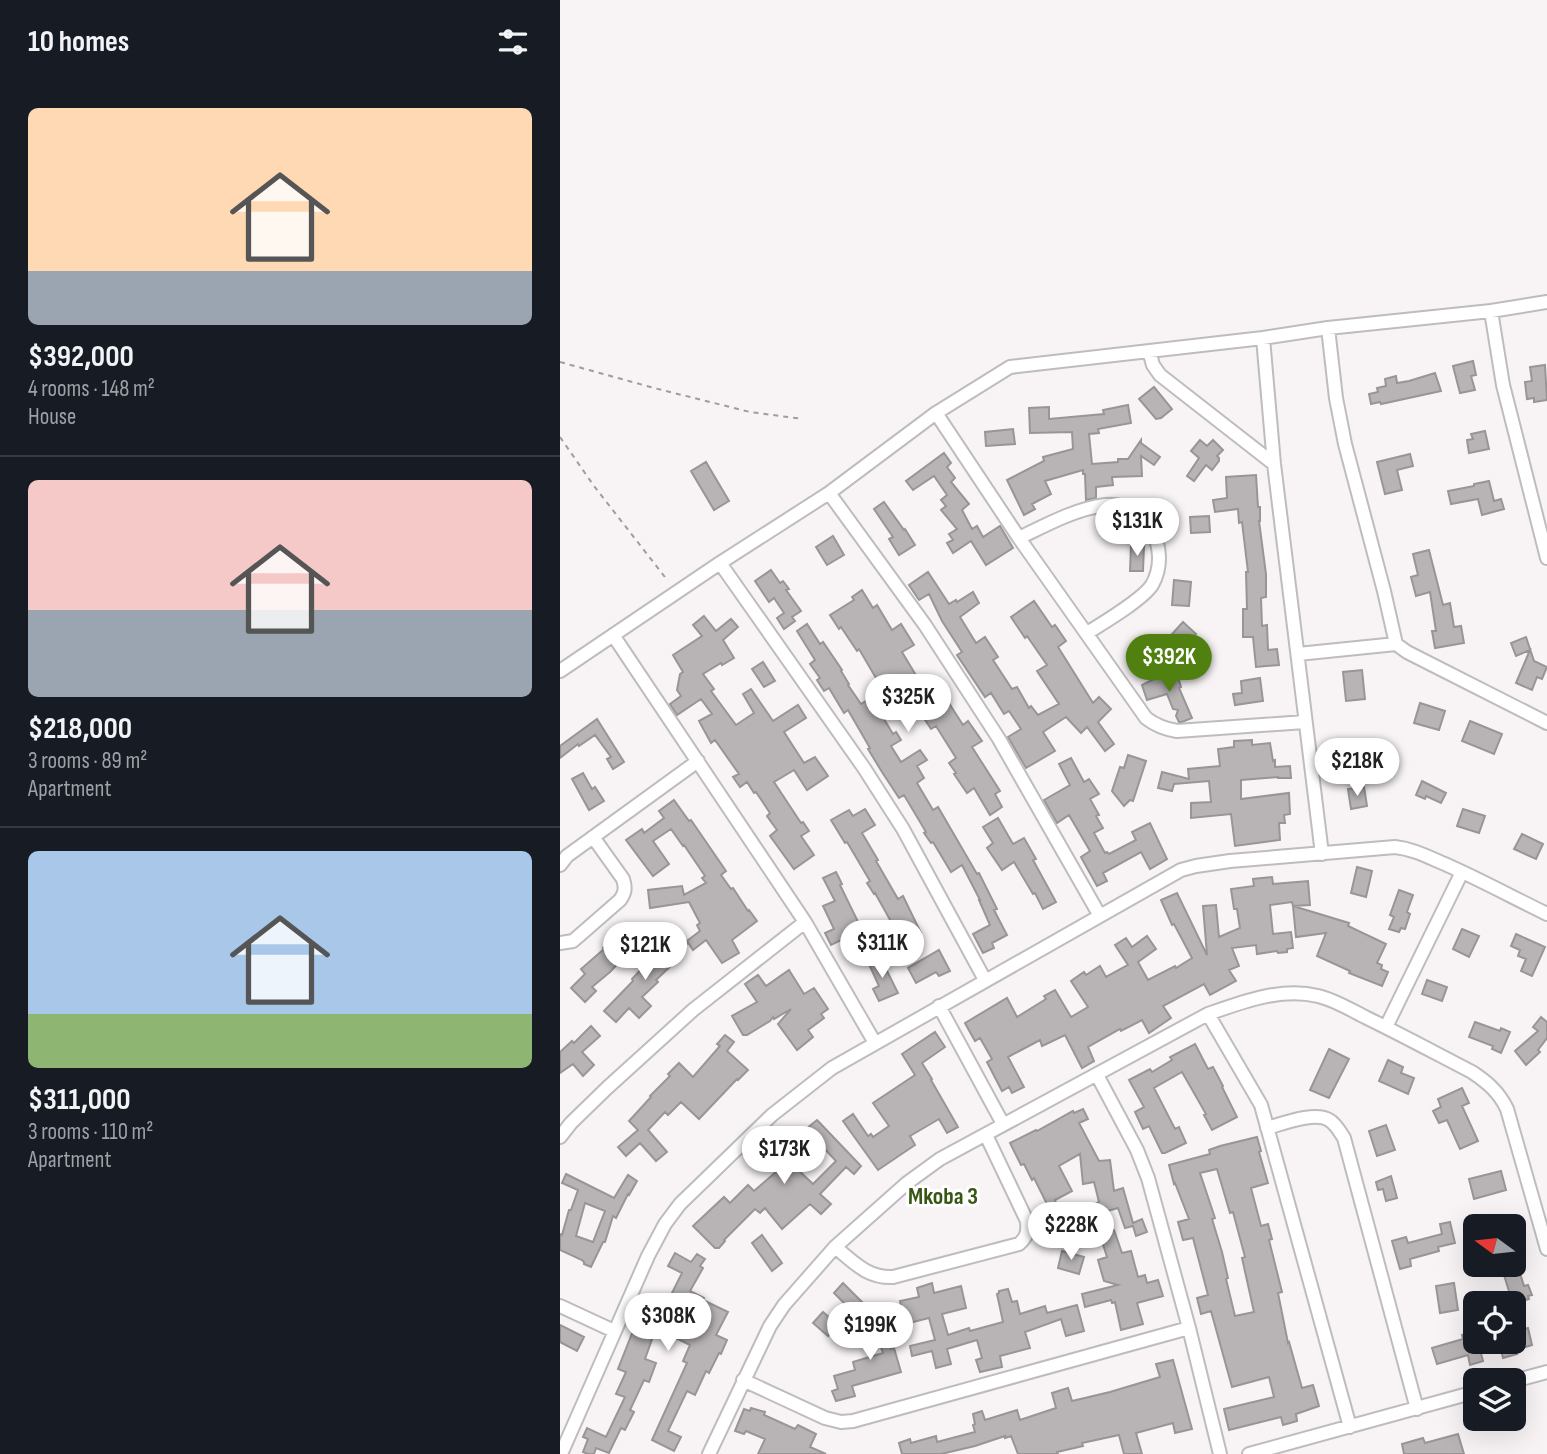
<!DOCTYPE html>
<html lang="en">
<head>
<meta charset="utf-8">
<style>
	:root { --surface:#171b24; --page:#242831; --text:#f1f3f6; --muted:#9ea1a6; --line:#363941; --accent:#508010 }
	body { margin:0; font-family:"Sofia Sans Condensed",sans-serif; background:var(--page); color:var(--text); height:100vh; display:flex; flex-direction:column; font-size:26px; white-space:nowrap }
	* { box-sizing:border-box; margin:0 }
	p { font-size:23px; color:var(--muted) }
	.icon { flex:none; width:38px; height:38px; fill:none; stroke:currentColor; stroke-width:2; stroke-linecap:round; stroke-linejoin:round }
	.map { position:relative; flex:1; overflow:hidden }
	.sheet { display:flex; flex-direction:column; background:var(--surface); width:560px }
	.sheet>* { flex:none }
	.needle { width:46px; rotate:285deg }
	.tools { position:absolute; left:903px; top:1214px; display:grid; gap:14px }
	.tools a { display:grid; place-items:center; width:63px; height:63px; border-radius:10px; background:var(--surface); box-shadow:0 7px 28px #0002; font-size:35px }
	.price { position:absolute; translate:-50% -60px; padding:0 16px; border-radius:24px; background:#fff; color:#222; font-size:23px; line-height:46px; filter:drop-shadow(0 2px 4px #0008) }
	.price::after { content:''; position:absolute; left:50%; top:42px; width:21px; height:16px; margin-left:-10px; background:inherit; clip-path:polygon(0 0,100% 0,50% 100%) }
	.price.current { background:var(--accent); color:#fff }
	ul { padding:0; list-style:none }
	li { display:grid; align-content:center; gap:14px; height:371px; padding:0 28px }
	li+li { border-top:2px solid var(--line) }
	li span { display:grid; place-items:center; height:217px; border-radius:10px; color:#555 }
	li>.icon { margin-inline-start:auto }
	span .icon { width:126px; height:126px; fill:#fffc; stroke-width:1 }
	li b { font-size:30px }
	h2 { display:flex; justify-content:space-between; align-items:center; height:84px; padding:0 28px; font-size:30px }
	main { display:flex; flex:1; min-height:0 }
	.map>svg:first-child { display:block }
	.building { fill:#b8b4b6; stroke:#989597; stroke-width:2; fill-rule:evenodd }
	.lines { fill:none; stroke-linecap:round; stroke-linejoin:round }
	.minor-casing { stroke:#bfbcbe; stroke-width:16 }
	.path { stroke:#9f9c9e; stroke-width:2; stroke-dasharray:5 5; stroke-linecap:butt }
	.minor { stroke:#fff; stroke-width:12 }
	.labels { text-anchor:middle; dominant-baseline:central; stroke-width:6; stroke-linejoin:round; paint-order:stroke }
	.neighbourhood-label { font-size:24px; font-weight:bold; fill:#385715; stroke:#fff }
</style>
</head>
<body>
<main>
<section class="sheet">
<h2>10 homes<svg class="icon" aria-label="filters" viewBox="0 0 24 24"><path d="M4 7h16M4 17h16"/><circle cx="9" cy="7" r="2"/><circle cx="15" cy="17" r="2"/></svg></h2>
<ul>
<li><span style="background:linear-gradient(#ffd9b3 75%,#9aa5b1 0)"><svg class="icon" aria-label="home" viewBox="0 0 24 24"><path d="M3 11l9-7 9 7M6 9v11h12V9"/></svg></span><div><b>$392,000</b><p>4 rooms · 148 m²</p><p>House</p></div></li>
<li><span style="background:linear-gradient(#f6c9c9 60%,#9aa5b1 0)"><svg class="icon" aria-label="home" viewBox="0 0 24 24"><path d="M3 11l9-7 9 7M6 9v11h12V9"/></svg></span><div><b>$218,000</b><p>3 rooms · 89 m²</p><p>Apartment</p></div></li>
<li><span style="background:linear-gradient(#a9c7e8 75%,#8fb573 0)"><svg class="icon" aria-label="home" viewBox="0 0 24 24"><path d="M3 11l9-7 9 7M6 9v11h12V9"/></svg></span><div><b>$311,000</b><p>3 rooms · 110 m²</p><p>Apartment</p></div></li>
</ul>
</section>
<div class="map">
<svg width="987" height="1454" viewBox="0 0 987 1454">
	<rect width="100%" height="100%" fill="#f8f4f6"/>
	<path class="building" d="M913,361l3,14 -5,1 4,14 -15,3 -7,-27z
		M985,365l2,35 -13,2v-4l-7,1 -2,-17 7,-1 -2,-14z
		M875,373l6,18 -60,13 -1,-2 -9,2 -2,-10 9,-2 -1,-4 9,-2 -1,-7 11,-3 1,7 12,-2z
		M594,387l18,22 -11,9 -5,1 -17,-20z
		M568,405l3,18 -33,6 1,4 -10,1 3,30 26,-2v-3h10l13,-19v3l19,14 -6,8 -13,-9 1,20 -30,1 1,8 -17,2v11l-10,2 -1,-26h-2v-4l-38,11 6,13 -19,10 3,5 -11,6 -17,-35 37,-19 -1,-4 30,-8 -1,-17 -42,1 -1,-25 20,-1v12l55,-5 -1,-4z
		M453,429l2,15 -29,2 -1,-14z
		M925,431l4,18 -20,4 -2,-13 6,-1 -2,-5z
		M640,440l7,6 6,-6 10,10 -6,6 2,2v3l-7,9 -6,-5 -12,16 -7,-5 12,-18 -8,-7z
		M384,453l7,10 -4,4 8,11 -4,4 18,22 -7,6 10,19 5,-3 6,11 17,-11 13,22 -27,17 -15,-24 -18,12 -6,-10 6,-3 -4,-6 8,-5 -16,-19 5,-4 -5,-6 6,-5 -13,-19 -21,14 -7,-9z
		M850,454l3,12 -16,4 5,20 -17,4 -8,-32z
		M146,462l23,39 -15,9 -23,-39z
		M696,475l2,32h2v14h-1l7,53v23l-5,1 1,28 5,-1 1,25 9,-1 2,16 -23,2 -3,-30h-10v-28h4l-1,-37h2l-6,-50 -3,1 -1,-14 -23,3 -2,-12 14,-2 -1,-21z
		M929,481l5,20 7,-2 3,10 -22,6 -4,-16 -27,5 -3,-13 26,-5v-2z
		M324,502l20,28 1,-1 10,16 -16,10 -10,-16 4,-2 -19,-28z
		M649,516l1,16 -19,1 -1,-16z
		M273,536l11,19 -17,10 -11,-18z
		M571,546h13l-1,25h-13z
		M869,550l14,55 7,-2 4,24 7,-1 3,17 -29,5 -3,-17h4l-6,-39 -14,4 -5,-19 7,-2 -5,-21z
		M211,570l9,13 3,-2 6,8 -3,1 15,21 -9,6 3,4 -11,8 -7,-11 7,-5 -10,-15 -5,4 -14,-21z
		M368,572l21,32 7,-4 1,2 16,-10 6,11 -19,14 16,26 9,-6 13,20 -5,3 19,29 5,-2 12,21 2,-2 7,9 21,-11 -22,-33 10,-6 -20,-29 -2,2 -14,-21 23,-16 18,26 3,-2 11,16 -8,6 35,56 6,-6 12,12 -13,13 16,22 -9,7 -18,-24 -6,6 -15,-16 -23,15 12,19 -29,17 -18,-31 13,-8 -12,-18 -5,3 -13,-21 -6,4 -28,-42 5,-3 -20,-31 -13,-27 -10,6 -10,-15z
		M614,580l17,2 -2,24 -17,-1z
		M302,590l11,18 4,-3 15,25 9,-6 13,21 -12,7 33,55 12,-7 16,25 5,-4 14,20 -10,6 28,44 -5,3 7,13 -12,8 -16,-27 -7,5 -13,-19 2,-1 -7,-10 7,-5 -20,-32 -5,3 -15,-23 -2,2 -13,-21 -25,19 17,28 3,-2 5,8 -10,6 10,16 19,-12 7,10 -10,6 7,12 -7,5 16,27 5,-3 39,67 2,-1 18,36 -3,1 13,25 -15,8 2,5 -11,5 -10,-19 17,-9 -11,-25h1l-18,-35 -11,7 -18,-30 -2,1 -7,-10 2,-1 -22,-37 -5,3 -17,-26 -14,-23 2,-1 -22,-38 -4,3 -15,-25 -5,3 -7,-11 3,-2 -10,-14 5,-4 -18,-29 10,-7 13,20 3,-2 19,28 -1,1 8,13 -1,1 13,19 22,-14 -24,-41 -2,2 -16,-24 -2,2 -9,-14 24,-15 -2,-3z
		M144,616l12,15 15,-12 7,8 -15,13 11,18 -12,7 -1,-2 -18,11 11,15 -3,2 25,34 18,-12 -11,-19 8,-5 22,32 25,-16 8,13 -22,14 20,31 11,-6 13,19 -21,14 -13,-20 -20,12 27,41 2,-1 6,9 -8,5 13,19 -20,14 -24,-33 7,-6 -10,-14 3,-3 -14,-21 -2,1 -7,-11 -7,5 -7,-10 6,-3 -24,-34 -4,3 -12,-22 13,-7 -11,-15 -24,16 -7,-11 11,-8 -4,-6 3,-16 3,-2 -10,-17 29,-19 -9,-11z
		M623,622l13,12 -21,22 -12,-12z
		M966,637l8,24 13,6 -5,12 -5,-2 -5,13 -16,-7 14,-33 -14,6 -5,-13z
		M579,640l15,15 -9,9 -15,-14z
		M203,662l12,19 -11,6 -12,-18z
		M802,670l3,29 -19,2 -3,-29z
		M616,671l5,16 -2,1 13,30 -10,4h-3l-3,-6 2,-6 -5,-1 -6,-15 -20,6 -5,-15 12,-6z
		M700,678l3,23 -28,4 -2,-11 9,-1 -1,-12z
		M860,703l25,8 -6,19 -25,-7z
		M37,719l27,43 -11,7 -6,-10 4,-2 -16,-22 -16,11 -1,-2 -18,14v-12z
		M910,721l32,13 -8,20 -32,-13z
		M692,740v5l18,-2 3,18 2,-1v7l15,-1 1,12h-13v-1l-37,3v19l48,-6 1,21 -6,1 1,8h-6l1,17 -45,6 -4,-32 -40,4v-15l20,-1 -2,-21 -35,3 -2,7 -14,-3 4,-16 27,7 -1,-10 32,-3 -2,-17 16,-2v-6z
		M799,746l4,22 -15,2 -4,-21z
		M568,755l18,6 -13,40 -3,-1 -6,6 -12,-15 8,-24 4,1z
		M511,758l13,24 5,-3 10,15 -9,5 9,16 -3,1 7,12 -9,5 11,20 2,-1 2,2 27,-14 -4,-8 18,-9 17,36 -17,10 -9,-17 -38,21 4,8 -10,5 -16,-29 9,-6 -21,-36 -12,8 -13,-23 26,-15 -11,-21z
		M23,773l9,16 3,-2 9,14 -15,9 -17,-31z
		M862,781l24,12 -5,10 -15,-7 -1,3 -9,-4z
		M804,787l3,19 -16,3 -3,-20z
		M114,800l15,21 2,-1 35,51 -5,4 10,14 2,-1 15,23 1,-1 8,11 -25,19 7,13 -17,10 -16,-23 -13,10 -6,-9 13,-10 -3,-6 3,-2 -11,-21 -39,6 -2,-18 34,-4 2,9 22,-12 -4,-5 3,-2 -21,-31 -1,1 -12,-17 -18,12 16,23 -16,12 -27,-36 16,-11 2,4 20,-15 -5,-7z
		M305,809l10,16 -13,8 16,27 -2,1 22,38 5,-3 18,37 -5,2 5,9 -9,3 -4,-7 -14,7 -5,-9 9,-4 -23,-41 -1,1 -7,-11 3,-2 -23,-39 -2,1 -14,-23 18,-10 4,6z
		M903,809l22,7 -6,17 -22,-7z
		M438,818l15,26 11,-6 12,21 -3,1 23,42 -13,7 -8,-16 -2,1 -19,-32 -12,8 -15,-22 6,-5 -10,-16z
		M962,834l21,10 -7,15 -22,-10z
		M797,867l15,4 -6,26 -15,-4z
		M276,872l6,12 -2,1 20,41 2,-1 5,11 -13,5 4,7 -11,5 -6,-13 -10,5 -6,-12 9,-4 -11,-23 12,-5 -12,-23z
		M712,877l1,7 35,-3 2,24 -17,1 -1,-4 -22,3 3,29 18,-2 2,16 -6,1v3l-9,1 -1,-2 -20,3 -1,-9 -24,3 7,18 -10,4 7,11 -26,14 -6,-11 -41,22 8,12 -22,15 -7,-13 -21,11 -1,-2 -32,18 6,14 -12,7 -17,-33 -23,11 -2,-6 -32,17 16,30 -12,6 -3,-6 -7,4 -15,-29 5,-3 -12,-21 -5,3 -10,-18 42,-25 10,19 29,-18 -2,-3 11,-6 16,27 17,-10 -17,-26 13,-9 2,3 14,-9 6,11 22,-12 -13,-20 11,-7 6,9 15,-11 9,13 -18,13 10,18 27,-14 1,2 16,-10 -18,-34 -2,1 -11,-25 16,-7 30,62 -4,-49 13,-1 3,32 21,-9 -3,-19h-3l-3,-20 23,-3 -1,-7z
		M839,890l14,5 -6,17 3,2 -5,15 -4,-1 -2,4 -10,-3 5,-12 -4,-2z
		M733,906l56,17 -1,3 38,18 -9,19 5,2 -1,4 7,3 -6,14 -33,-13 1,-2 -33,-15 9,-23 -30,4z
		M83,924l11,10 -11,9 -3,-3 -30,32 -18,15 4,4 -11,11 -14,-14 14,-14 -4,-5 23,-20 -1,-1 11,-11 9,10z
		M902,929l17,7 -10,21 -16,-8z
		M956,934l29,13 -13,29 -11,-5 5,-12 -8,-3 2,-6 -9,-4z
		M121,935l7,8 -17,13 5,5 -20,19 2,2 -16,15 9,9 -12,12 -10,-10 -13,14 -12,-11 29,-30 -1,-2 18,-19 19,-18 1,1z
		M379,950l11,21 -11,5 -3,-4 -20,11 -8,-15z
		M320,957l18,36 -19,8 -6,-12 6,-3 -11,-24z
		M229,970l15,24 10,-6 14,21 -7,5 3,4 -16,12 5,7 -16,13 -19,-26 13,-15 -17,10 -1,-2 -3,4 -23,14h-4l-11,-19 25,-14 -12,-18 13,-9 8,11z
		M867,980l20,7 -5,14 -20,-7z
		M981,1017l6,5v16l-9,12 2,2 -14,13 -11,-14 23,-20 -5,-4z
		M915,1022l25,9 1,-3 9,4 -9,21 -9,-4 1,-3 -24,-9z
		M31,1026l9,10 -18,16 12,13 -11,11 -10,-12 -13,9v-21l12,-11 2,2z
		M375,1032l10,15 -23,16 10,16 -1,1 27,47 -11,6 -8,-14 -29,17 5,9 -37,25 -35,-49 10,-7 15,22 3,-2 2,3 16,-11 -16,-23 42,-28 -13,-21z
		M165,1035l9,7 -7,9 21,19 -10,10 -1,-1 -38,40 -18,-17 -13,13 -3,-3 -17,18 19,22 -11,9 -16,-18 -14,13 -8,-9 20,-17 -9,-9 22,-24 -1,-1 20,-20 -2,-2 11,-11 14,14 27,-31 -3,-2z
		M635,1044l13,25 5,-2 10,19 -1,1 15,30 -25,13 -8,-15 2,-1 -24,-42 -28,16 21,41 4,-2 7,16 -21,10h-3l-13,-27 -6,3 -8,-17 9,-5 -15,-27 21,-11 2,3 20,-12 -2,-3z
		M769,1049l20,10 -20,39 -19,-8z
		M828,1060l15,7 -2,6 13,5 -6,16 -29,-13z
		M902,1088l7,15 -7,3 16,35 -18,8 -13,-29 -8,3 -6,-12 8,-4 -3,-8z
		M523,1109l5,10 -9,4 20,38 11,-1 4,31 9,-3 10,35 9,-4 5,13 -11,4 -3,-10 -8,2 -7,-20 -31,9 -1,-9 13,-6 -5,-20 -11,2 -3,-30 -21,12 13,25 -17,9 6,18 21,-8 7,13 -21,9 1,-4 -22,7 -5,-15 11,-4 -19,-38 -2,2 -8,-16 -3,1 -11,-22 26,-13 1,1 36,-20 1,2z
		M257,1120l44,46 -7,8 -8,-7 -26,27 11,10 -10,10 -11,-10 -28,25 -17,-21 -5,5 -5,-4 -31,31 1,1 -6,7h-4l-22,-22 31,-29 6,6 18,-18 6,6 23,-20 -9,-8 11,-11 5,5 26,-23 -4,-5zM261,1145l15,16 -23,23 -18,-17z
		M826,1125l9,25 -18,6 -8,-25z
		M697,1137l4,14 -2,1 9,31 -17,5 10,38 7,-2 4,15 -3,1 13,52 -4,1 10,50 1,-1 13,46 11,-3 6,21 -23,8 1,7 -14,4 -2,-8 -52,13 -5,-21 50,-12 -5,-20 -37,10 -21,-76 -10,3 -4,-16 11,-3 -15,-57 -10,2 -5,-18 11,-3 -14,-36 -1,1 -5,-19 41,-11 -1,-4 11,-4zM657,1169l13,44 3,-1 12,45 -3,1 12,54 -19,4 -9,-37 2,-1 -6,-26 -10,-33 3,-1 -15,-45z
		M941,1171l5,19 -32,9 -5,-20z
		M6,1174l48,24 14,-23 9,6 -8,14 -1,-1 -12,24 -3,-2 -8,26h-2l-12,25 -7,-3v-2l-2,-2 -22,-10v-16l2,1 7,-25h2l7,-20 -16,-7zM25,1203l20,8 -12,31 -17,-6z
		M831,1176l6,22 -11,3 -3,-12 -5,1 -2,-8z
		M890,1222l5,21 -17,4 1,4 -29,8 1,7 -11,3 -8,-28 14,-4 2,6 34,-9 -2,-10z
		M554,1230l8,23 9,-2 7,26 7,-2 2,8 11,-3 5,16 -26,7 6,21 -22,6 -6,-28 -3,1 -1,-3 -26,7 -3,-13 36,-9 -14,-4 -6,-21 9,-3 -7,-22z
		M202,1235l20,28 -10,8 -20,-28z
		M502,1251l22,6 -5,17 -21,-6z
		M115,1253l16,9 6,-8 8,5 -5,7 3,2 -13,23 14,7 -1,2 25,12 -12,23 11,5 -6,14 -2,-1 -10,20 -3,-2 -11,24 -8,-4 -19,40 13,6 -7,14 -22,-11 35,-77 -4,-2 7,-16 -34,-17 -11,31 11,4 -7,19 -5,-2 -14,30 4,2 -9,18 -4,-2 -12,25 -13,-5 -2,6h-6l-5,-2 5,-13 -5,-2 4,-9 19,9 19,-40 -9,-3 10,-22 -8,-3 17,-43 3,1 13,-27 14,7 17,-34 -14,-7z
		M958,1267l6,19 4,-1 4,10 -4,1 1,3 -16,5 -10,-32z
		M283,1283l19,19 -10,9 -18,-18z
		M372,1283l2,10 27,-7 5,22 -24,6 6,21 21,-7 1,3 33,-9 -6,-28 2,-1v-2l9,-2 4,13 5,-1 3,13 25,-8 2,7 30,-8 7,26 -18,5 -5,-17 -36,13 5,16 -30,8 2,11 -22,5 -4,-12 6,-2 -5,-18 -30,9 4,15 -15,4 -4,-17 -20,5 -2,-10 25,-6 -6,-22 -24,6 -5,-23 19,-4 -2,-9z
		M894,1283l4,27 -18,3 -4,-27z
		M263,1312l15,13 -10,11 -15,-13z
		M325,1314l4,16 -4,1 6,18 3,-1 7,24 -49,14 3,10 -19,5 -4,-10 6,-2 -4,-13 21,-6 -2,-8 30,-9 -7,-19 -6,2 -5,-16z
		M0,1325l24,12 -7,14 -17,-9z
		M968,1328l4,17 -17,5 2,4 -14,4 -4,-16h15v-10z
		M915,1331v11h3l5,19 -13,4 -2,-10 -31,9 -5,-16 31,-9 -1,-4z
		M613,1360l19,69 -17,4 -2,-10 -37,10 6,21h-18l-5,-19 -37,8 1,3 -26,6 1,2h-40l-7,-18 -6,2v-2l-30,10 -34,8h-39l-3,-11 11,-4 1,4 25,-7 1,6 38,-10 -2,-7 2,-1 -2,-10 9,-3 3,9 32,-10 3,10 36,-12 -4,-15 16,-5 4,13 38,-9 50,-15 -4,-13z
		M191,1408l14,4 -1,3 31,14 3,-4 18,9 -6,13 16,7h-68l7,-15 -19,-8 -2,3 -9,-3 9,-22 6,2z
		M898,1434l6,20h-60l-2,-10 21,-6 2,5z"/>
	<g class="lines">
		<g class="minor-casing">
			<path id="minor" d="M931,311l12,74 44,173
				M768,328l8,70 9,46 39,147 12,53
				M703,338l11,126 48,390
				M589,351l4,14 7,10 114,89
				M376,413l83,125 127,180c10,8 19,11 31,13l128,-9
				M269,493l96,132 74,114 101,177
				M459,538c27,-13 56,-29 86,-33 42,-4 67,45 47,80 -10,15 -49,38 -65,48
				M160,563l144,205 39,61 82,151
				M53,635l192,287 70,121
				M738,654l98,-10 11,8 140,71
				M0,671l160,-108 109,-70 107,-80 74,-46 253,-29 65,-10 163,-17 56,-9
				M0,865l7,-9 131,-95
				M0,943l13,-2 47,-41c5,-7 6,-12 3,-21l-30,-42
				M379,1006l64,118
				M648,1014l53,91 89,322
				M826,1027l76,-155
				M537,1075l40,75 11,28 41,150 31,126
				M707,1128c15,-4 48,-17 62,-8 7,4 11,12 15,18l73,271
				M0,1137l11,-14 36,-35 86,-78 112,-88
				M275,1247c20,16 32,31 58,30l126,-33c8,-7 9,-12 8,-23l-41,-86
				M0,1306l54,25
				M183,1380l82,38 16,4 12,-1 336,-93
				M954,1381l33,-9
				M1,1454l87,-198 17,-32 15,-20 92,-89 60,-47 349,-198 15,-4 34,-5 165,-14c19,2 35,11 52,18 34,15 67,33 100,49
				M149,1454l61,-128 14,-21 51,-58 72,-64 33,-24 268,-145c34,-12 73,-27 110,-18 17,4 33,14 49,22 35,17 70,36 105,54 15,10 27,20 35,37l40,140
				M689,1454l226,-62"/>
		</g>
		<path class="path" d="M0,362l94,26 96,24 53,7
			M0,437l34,49 74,95"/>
		<use href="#minor" class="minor"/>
	</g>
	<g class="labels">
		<g class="neighbourhood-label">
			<text x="383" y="1196">Mkoba 3</text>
		</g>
	</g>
</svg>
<div class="tools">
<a><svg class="needle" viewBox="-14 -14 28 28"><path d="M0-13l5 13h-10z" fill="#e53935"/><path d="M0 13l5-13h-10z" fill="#9ea1a6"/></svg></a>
<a><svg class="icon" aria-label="locate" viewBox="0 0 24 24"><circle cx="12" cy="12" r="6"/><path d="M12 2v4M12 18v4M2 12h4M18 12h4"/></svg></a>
<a><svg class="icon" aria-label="layers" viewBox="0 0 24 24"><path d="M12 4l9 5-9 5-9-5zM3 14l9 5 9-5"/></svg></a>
</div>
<b class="price" style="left:577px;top:558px">$131K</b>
<b class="price current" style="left:609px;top:694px">$392K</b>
<b class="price" style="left:348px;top:734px">$325K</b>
<b class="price" style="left:797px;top:798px">$218K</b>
<b class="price" style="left:322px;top:980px">$311K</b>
<b class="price" style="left:85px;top:982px">$121K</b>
<b class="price" style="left:224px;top:1186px">$173K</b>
<b class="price" style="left:511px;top:1262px">$228K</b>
<b class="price" style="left:108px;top:1353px">$308K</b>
<b class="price" style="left:310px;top:1362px">$199K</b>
</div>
</main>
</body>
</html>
